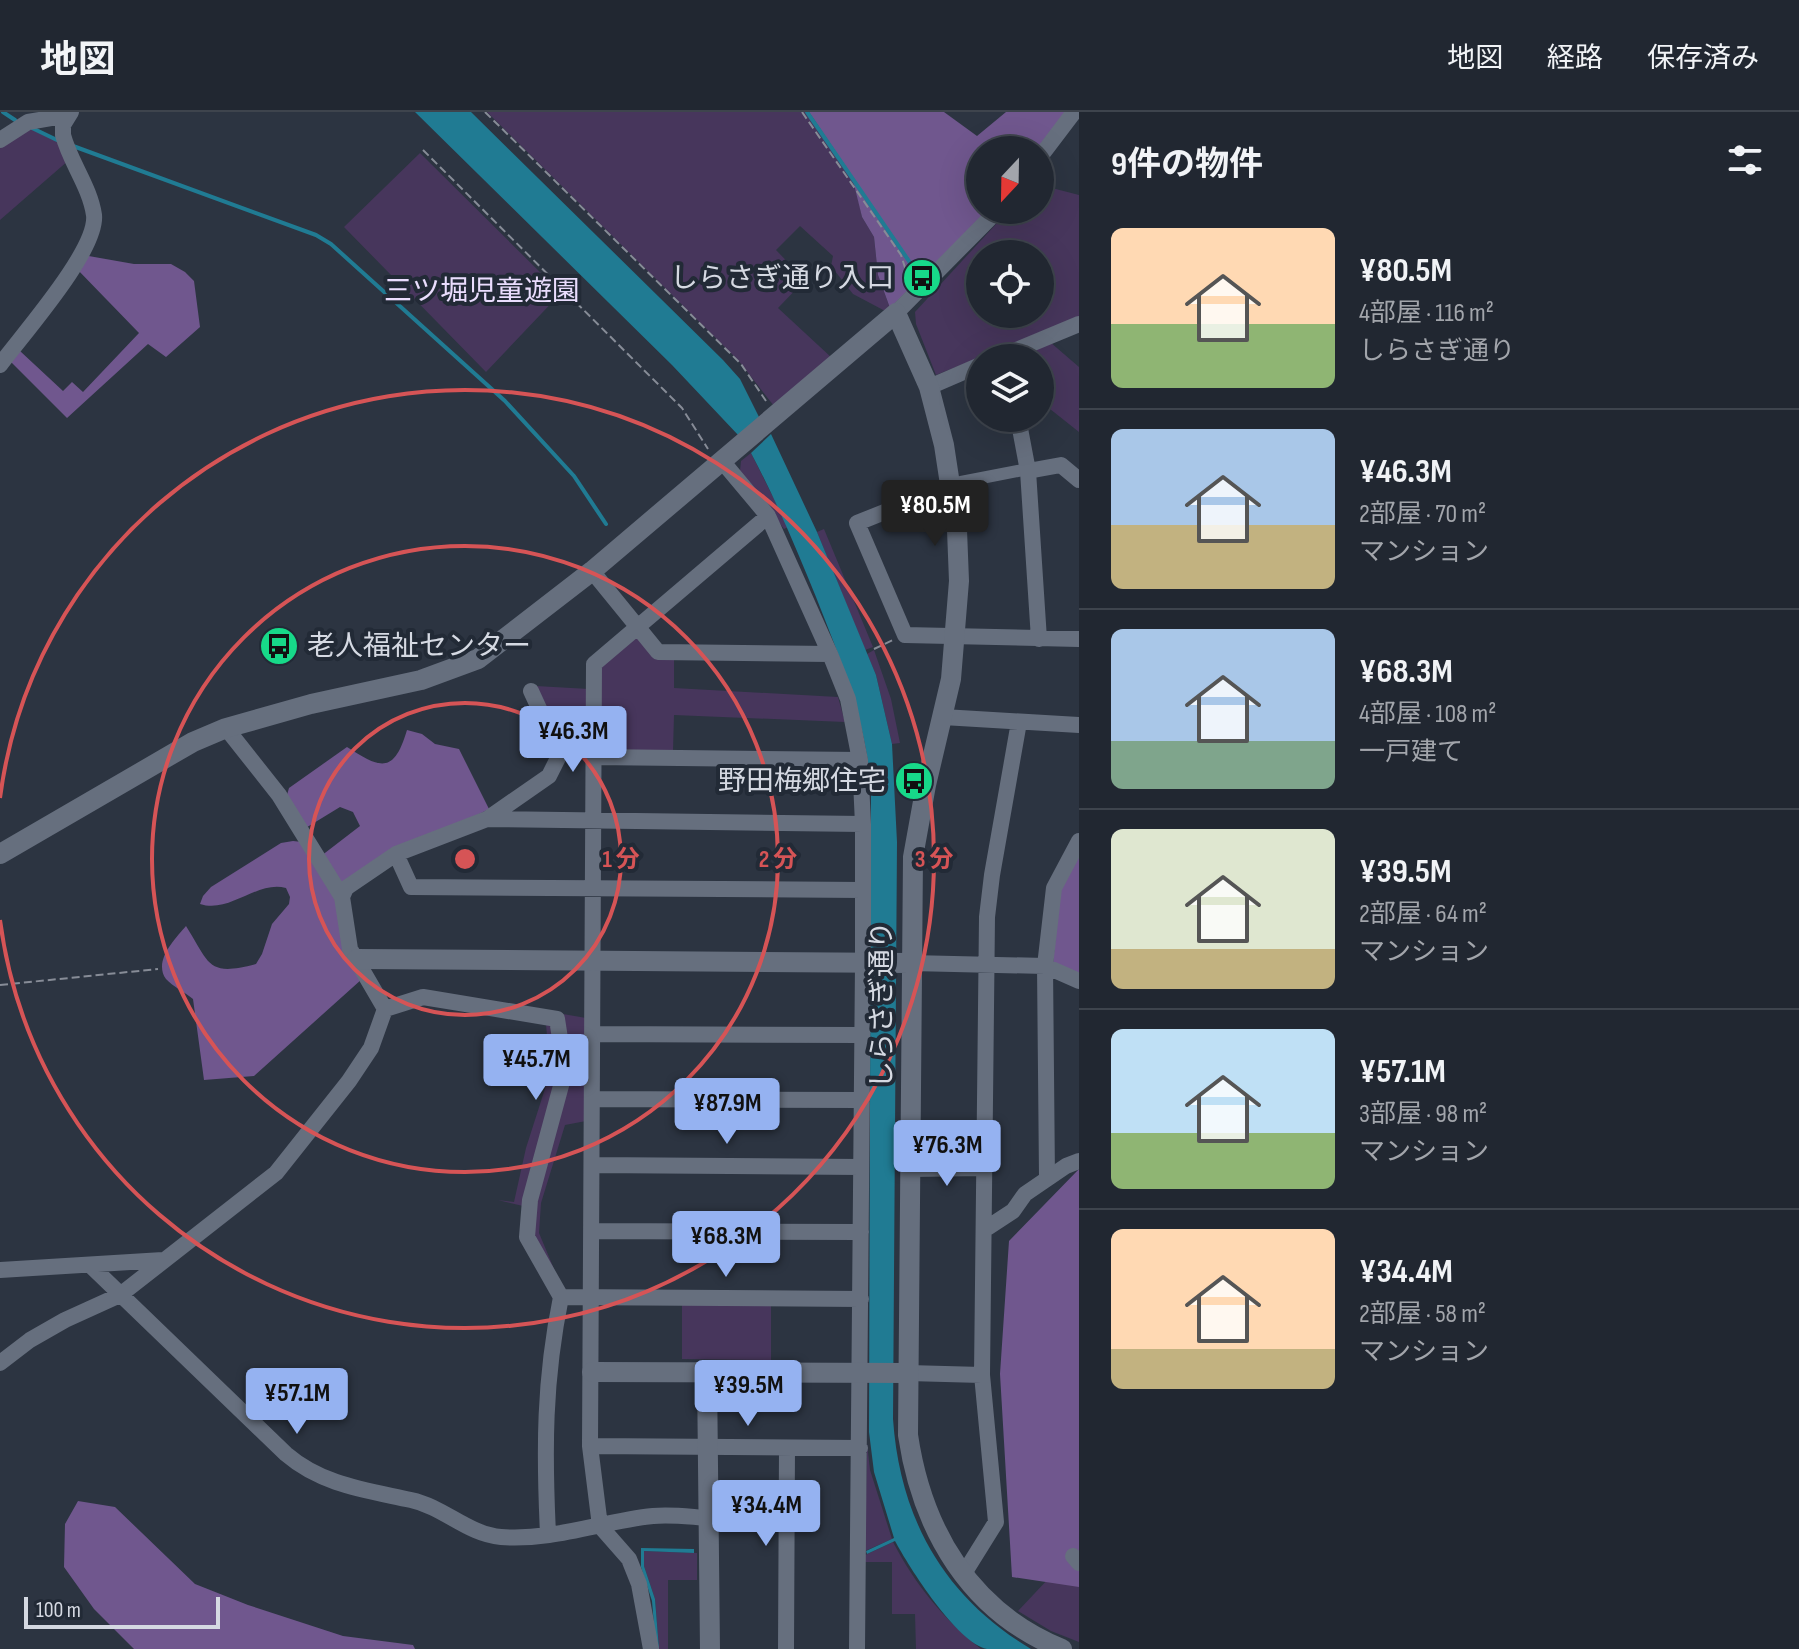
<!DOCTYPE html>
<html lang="ja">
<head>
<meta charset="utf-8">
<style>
	:root { --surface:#212731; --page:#292f39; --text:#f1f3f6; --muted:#a2a5ab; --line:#3e444d; --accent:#95b2f1 }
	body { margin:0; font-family:"Sofia Sans Condensed","Noto Sans JP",sans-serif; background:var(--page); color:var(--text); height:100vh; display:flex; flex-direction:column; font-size:30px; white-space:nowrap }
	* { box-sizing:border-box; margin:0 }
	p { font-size:26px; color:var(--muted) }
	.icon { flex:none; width:44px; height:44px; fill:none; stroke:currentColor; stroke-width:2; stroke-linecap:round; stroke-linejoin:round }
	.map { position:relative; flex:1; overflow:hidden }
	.drawer { display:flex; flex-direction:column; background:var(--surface); width:720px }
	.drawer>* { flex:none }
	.needle { width:52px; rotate:202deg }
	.controls { position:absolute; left:966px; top:24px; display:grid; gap:16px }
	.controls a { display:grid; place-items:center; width:88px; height:88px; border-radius:50%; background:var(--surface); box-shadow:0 8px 32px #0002,0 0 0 2px var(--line); font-size:40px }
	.scale { position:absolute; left:24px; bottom:20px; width:196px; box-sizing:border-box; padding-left:8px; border:4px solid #d5d9e2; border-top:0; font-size:22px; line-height:28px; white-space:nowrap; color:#d5d9e2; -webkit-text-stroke:6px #222a36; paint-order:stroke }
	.price { position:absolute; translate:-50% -68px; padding:0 18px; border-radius:8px; background:var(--accent); color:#111; font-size:26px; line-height:52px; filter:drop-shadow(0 2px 4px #0008) }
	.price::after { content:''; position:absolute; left:50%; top:48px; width:24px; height:18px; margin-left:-12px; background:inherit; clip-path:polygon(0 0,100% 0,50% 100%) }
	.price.selected { background:#222; color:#fff }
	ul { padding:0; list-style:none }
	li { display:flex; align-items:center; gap:24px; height:200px; padding:0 32px }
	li+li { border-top:2px solid var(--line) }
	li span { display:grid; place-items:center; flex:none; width:224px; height:160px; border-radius:12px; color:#555 }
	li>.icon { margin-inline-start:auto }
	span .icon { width:96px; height:96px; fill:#fffc; stroke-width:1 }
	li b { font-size:34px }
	h2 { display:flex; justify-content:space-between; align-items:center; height:96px; padding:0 32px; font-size:34px }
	header { display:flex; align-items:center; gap:48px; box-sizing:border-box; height:112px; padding:0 40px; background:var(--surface); border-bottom:2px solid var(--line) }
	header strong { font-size:38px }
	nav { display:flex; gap:44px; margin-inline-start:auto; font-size:28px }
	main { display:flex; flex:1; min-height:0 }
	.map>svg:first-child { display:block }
	.green { fill:#47365c; fill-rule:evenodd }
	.forest { fill:#70578e }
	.water { fill:#207b93 }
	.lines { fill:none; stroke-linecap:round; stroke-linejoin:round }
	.stream { stroke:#207b93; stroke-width:4 }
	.path { stroke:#878c97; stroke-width:2; stroke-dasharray:8 4; stroke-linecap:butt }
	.pedestrian { stroke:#666f7e; stroke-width:12 }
	.minor { stroke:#666f7e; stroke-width:16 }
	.tertiary { stroke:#666f7e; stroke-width:20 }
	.ring { fill:none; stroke:#d65456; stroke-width:4 }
	.labels { text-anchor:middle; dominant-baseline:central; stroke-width:8; stroke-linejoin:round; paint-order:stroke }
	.poi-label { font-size:28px; fill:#d5d9e2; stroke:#222a36; text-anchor:end }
	.park-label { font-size:28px; fill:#eaddfe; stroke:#222a36 }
	.street-label { font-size:28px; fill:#d5d9e2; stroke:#222a36 }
	.centre { fill:#d65456; stroke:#222a36; stroke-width:4 }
	.ring-label { font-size:24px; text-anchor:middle; font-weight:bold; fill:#d65456; stroke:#222a36; stroke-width:8; stroke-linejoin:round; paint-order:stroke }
</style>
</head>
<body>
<header>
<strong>地図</strong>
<nav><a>地図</a><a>経路</a><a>保存済み</a></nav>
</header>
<main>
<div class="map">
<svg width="1079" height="1537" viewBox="0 0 1079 1537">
	<rect width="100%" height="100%" fill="#2c3441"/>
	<path class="green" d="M487,0h318l50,72 7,33 12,20 4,38 12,33 -3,4 -34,-18 -22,-28 2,-10 -33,-30 -24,24 29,30 -27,28 54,50 -58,48 -36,-46z
		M25,14l39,19 5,15 -69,60v-76z
		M420,41l141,140 -75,79 -142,-145z
		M1048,75l31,8v123l-143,57 -20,-51 -1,-12 94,-102h31v-17zM980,142h60v60h-60z
		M1050,230l29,25v65l-39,-31v-43h-25z
		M751,341l37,74 -4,2 -44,-58 1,-10z
		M824,417l49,118 -8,3 -48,-118z
		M635,525l39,20v31l164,9 7,25 -171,-7 -1,36h-68l-4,-5v-79z
		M874,538l17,49 9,44 -8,1 -16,-69 -9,-21z
		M536,574l53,3v23l-43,-2z
		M563,902l23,4v103l-21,4 -24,78 -2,30 23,55 -29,-53 2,-32 36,-132z
		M546,912l7,4 5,42 -35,136 -25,-6 16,2 12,-54 24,-75z
		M682,1192h89v56l-89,-1z
		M867,1331l3,27 22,69 -27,12z
		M893,1430c22,42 50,77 88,107h-65l-1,-35h-23v-52h-27v-7z
		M644,1439l53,2v27h-29v69h-9l-4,-50 -11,-33z
		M1066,1448l13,16v66l-28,-11 -33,-20z"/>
	<path class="forest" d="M809,0h135l33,24 29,-24h60l-27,38h-59v60h8l-98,98 -12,-33 -4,-38 -12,-20 -10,-41z
		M83,143l51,9h37l14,8 9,9 6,46 -34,30 -18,-13 -81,74 -58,-58 11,-9 43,40 9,-9 11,10 56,-59 -64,-66z
		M407,618l15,4 13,10 24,5 30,60 -150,77 -18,-30 39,-30 -7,-14 -13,-5 -36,22 -17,-34 2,-7 58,-41c34,22 47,27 60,-17z
		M293,729l9,1 34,52 26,85 -108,97 -50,4 -11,-81c-7,-6 -21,-13 -27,-20 -13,-18 9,-40 20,-53 24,38 21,51 70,38l6,-10 10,-30 17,-20 1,-7 -4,-9c-29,-8 -56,26 -86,16l3,-8 8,-9 70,-44z
		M1079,743v121l-26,-13 7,-71z
		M1079,1057v418l-67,-10 -12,-203 9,-133z
		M78,1389l37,6 80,77 53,21 95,31 70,9 2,4h-281l-40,-40 -30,-42 1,-43z"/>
	<path class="water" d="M415,0h56l252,248 17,19 19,38 -20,19 -67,-71z
		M771,322l46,98 59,143 16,69 5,98 -4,577c7,100 51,178 138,230 -14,0 -31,0 -44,0 -30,-6 -78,-82 -92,-108l-28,13 -1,-3 28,-13 -20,-66 -5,-40 2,-648c-7,-69 -30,-123 -55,-187 -20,-49 -40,-97 -65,-144z
		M641,1436l53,1v4l-50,-2v15l11,33 4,50h-3l-4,-48 -11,-34z"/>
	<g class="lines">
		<path class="stream" d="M3,0l12,8
			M807,0l106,155
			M32,16l27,13
			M73,34l243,89 15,9 174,157 69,75 32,48"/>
		<path class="path" d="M485,0l256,252 25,37
			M802,0l99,143 8,25
			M423,38l259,258 26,41
			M874,537l19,-9
			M0,873l158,-16"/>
		<path class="pedestrian" d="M961,370l67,-13"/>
		<path class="minor" d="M0,28l28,-18 40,-7
			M1040,45l34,-45
			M896,201l102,-103
			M997,246l82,-34
			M0,253c22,-30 98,-115 94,-150 -4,-28 -24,-53 -31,-80v-10l8,-13
			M929,275l51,-22
			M1018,306l10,53 11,168
			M722,349l46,55 62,138 18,45 12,61 3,64v139l-6,686
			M1028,359l33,-6 18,15
			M952,373l-95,38 48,112 174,4
			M592,459l66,81 172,2
			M943,605l136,8
			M595,645l265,3
			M487,707l62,-43 11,-22 -29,-63
			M396,742l15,33 452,3
			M342,785l4,-9 50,-34 91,-35 376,5
			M911,851l134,3 34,15
			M385,897l38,-12 134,22 8,52 -35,129 -3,37 34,60c-17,83 -17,153 -13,237
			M592,922l270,1
			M592,987l270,1
			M592,1053l269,2
			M909,1057l75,-1
			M1047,1066l-2,-212 9,-78 25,-47
			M984,1118l29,-19 12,-17 41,-28 13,-5
			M592,1119l269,1
			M90,1153l196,189c36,31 80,36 125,46 33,7 56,34 90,37 52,4 102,-16 152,-21 18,-2 38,1 56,2
			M0,1158l163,-10
			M561,1185l300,2
			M0,1251l30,-23 35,-20 55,-25 156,-122 73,-92 22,-33 14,-39 -35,-60 -8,-52 -63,-102 -53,-67
			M908,1261l74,2
			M590,1334l270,2
			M1073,1444l6,7
			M963,1463l33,-53 -14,-147 5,-458 5,-42 27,-153
			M651,1537l-12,-65 -10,-25 -29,-33 -10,-80 4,-782 174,-148
			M786,1537l1,-201"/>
		<path class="tertiary" d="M0,742l193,-112 33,-14 85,-24 110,-24 57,-21 114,-88 304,-258 33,74 15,58 13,85 2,51 -8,98 -25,106 -13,72 -5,578c14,95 62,177 154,214
			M357,847l554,4
			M592,1260l316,1
			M707,1261l3,276"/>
	</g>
	<g class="ring">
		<circle cx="465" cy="747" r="156"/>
		<circle cx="465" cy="747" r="313"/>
		<path d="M0 686A469 469 0 1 1 0 808"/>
	</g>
	<defs>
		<g id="bus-disc" transform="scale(2)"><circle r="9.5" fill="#17d989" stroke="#222a36"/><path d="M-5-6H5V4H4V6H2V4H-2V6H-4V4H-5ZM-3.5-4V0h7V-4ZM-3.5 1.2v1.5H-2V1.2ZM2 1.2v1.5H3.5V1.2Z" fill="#111"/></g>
	</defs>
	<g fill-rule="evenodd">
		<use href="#bus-disc" x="922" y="166"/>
		<use href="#bus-disc" x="279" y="534"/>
		<use href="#bus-disc" x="914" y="669"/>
	</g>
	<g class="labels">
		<g class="poi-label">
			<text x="894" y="166">しらさぎ通り入口</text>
			<text x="307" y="534" text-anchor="start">老人福祉センター</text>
			<text x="886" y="669">野田梅郷住宅</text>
		</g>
		<g class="park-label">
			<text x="482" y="179">三ツ堀児童遊園</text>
		</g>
		<g class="street-label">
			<text transform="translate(882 893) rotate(-90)">しらさぎ通り</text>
		</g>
	</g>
	<circle cx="465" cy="747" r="12" class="centre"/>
	<g class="ring-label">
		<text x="621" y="755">1 分</text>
		<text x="778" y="755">2 分</text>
		<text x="934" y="755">3 分</text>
	</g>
</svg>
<div class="controls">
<a><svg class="needle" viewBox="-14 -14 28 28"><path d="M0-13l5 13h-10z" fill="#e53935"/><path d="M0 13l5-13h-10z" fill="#a2a5ab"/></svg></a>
<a><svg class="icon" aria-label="locate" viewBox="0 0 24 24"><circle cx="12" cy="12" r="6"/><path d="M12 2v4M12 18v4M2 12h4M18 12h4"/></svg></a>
<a><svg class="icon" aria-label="layers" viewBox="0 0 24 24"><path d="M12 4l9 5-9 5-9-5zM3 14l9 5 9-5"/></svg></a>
</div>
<div class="scale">100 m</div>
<b class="price selected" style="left:935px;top:436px">¥80.5M</b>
<b class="price" style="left:573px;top:662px">¥46.3M</b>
<b class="price" style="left:536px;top:990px">¥45.7M</b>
<b class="price" style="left:727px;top:1034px">¥87.9M</b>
<b class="price" style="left:947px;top:1076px">¥76.3M</b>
<b class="price" style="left:726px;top:1167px">¥68.3M</b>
<b class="price" style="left:748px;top:1316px">¥39.5M</b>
<b class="price" style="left:297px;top:1324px">¥57.1M</b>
<b class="price" style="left:766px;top:1436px">¥34.4M</b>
</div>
<section class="drawer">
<h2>9件の物件<svg class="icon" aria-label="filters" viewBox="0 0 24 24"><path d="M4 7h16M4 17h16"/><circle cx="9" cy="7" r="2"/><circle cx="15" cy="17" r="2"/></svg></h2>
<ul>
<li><span style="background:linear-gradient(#ffd9b3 60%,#8fb573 0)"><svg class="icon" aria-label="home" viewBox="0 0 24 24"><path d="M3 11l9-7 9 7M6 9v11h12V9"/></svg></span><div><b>¥80.5M</b><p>4部屋 · 116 m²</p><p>しらさぎ通り</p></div></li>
<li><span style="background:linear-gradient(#a9c7e8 60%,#c2b280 0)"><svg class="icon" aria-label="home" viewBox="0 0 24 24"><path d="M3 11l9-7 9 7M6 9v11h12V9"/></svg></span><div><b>¥46.3M</b><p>2部屋 · 70 m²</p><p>マンション</p></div></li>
<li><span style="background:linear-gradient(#a9c7e8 70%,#7fa58c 0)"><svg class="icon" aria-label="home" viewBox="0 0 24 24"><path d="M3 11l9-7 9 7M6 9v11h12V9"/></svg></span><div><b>¥68.3M</b><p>4部屋 · 108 m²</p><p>一戸建て</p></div></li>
<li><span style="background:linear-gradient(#dfe7d0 75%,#c2b280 0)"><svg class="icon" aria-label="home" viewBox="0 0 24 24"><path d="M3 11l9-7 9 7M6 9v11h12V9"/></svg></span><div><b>¥39.5M</b><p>2部屋 · 64 m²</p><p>マンション</p></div></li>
<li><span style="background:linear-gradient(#bfe0f5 65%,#8fb573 0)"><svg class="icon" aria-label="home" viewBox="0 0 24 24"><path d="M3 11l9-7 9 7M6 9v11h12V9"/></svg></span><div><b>¥57.1M</b><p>3部屋 · 98 m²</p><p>マンション</p></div></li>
<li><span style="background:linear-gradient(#ffd9b3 75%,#c2b280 0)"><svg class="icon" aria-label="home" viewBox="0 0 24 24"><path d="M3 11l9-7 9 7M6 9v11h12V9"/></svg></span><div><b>¥34.4M</b><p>2部屋 · 58 m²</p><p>マンション</p></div></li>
</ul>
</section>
</main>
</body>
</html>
